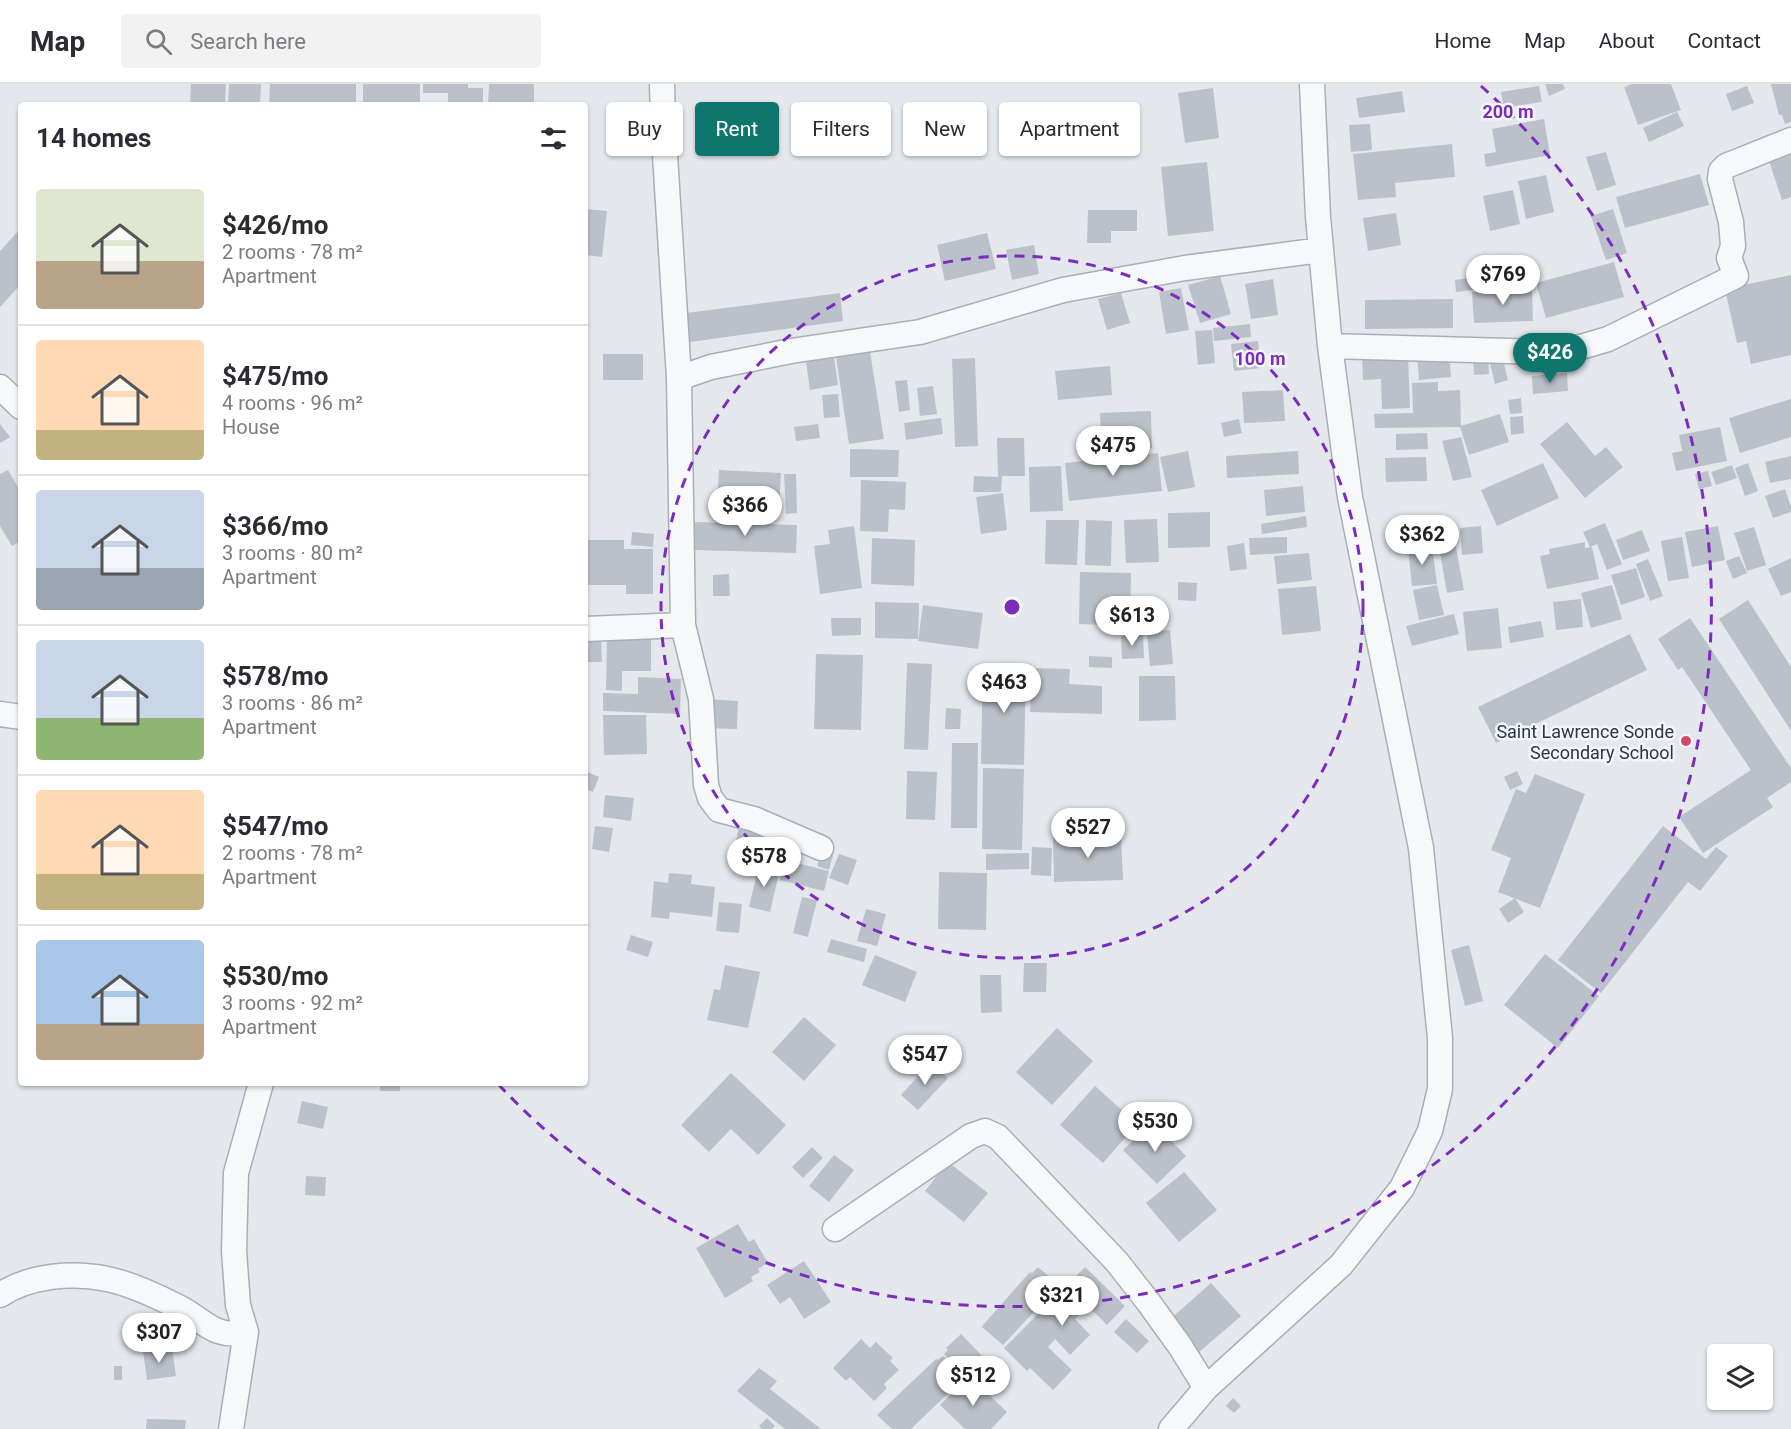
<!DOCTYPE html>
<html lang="en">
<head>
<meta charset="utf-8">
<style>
	:root { --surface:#fff; --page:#f2f2f3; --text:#2b2b33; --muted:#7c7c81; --line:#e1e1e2; --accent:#0f766e }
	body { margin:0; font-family:Roboto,sans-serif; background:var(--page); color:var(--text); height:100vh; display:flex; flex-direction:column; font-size:22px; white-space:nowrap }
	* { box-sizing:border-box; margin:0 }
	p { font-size:20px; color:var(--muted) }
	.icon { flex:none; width:33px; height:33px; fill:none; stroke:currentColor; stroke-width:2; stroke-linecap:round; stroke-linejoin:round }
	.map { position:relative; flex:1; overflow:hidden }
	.panel { position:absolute; left:18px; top:18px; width:570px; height:984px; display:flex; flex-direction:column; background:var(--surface); border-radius:6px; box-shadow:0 2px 4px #0004 }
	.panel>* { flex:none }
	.guide { position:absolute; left:606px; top:18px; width:570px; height:54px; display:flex; gap:12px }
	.tools { position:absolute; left:1707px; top:1260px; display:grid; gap:12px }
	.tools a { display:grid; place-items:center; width:66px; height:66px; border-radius:6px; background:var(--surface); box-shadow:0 2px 4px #0004; font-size:30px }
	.price { position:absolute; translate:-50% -51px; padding:0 14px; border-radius:21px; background:#fff; color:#222; font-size:20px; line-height:39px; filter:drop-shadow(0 2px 3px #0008) }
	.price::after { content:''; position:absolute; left:50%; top:36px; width:18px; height:14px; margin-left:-9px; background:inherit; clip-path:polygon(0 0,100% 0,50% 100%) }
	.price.current { background:var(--accent); color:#fff }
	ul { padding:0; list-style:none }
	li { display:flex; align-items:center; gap:18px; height:150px; padding:0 18px }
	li+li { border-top:2px solid var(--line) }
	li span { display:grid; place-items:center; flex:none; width:168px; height:120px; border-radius:6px; color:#555 }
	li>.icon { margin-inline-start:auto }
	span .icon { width:72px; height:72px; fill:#fffc; stroke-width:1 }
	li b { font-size:26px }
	h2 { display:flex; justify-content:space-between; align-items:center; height:72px; padding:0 18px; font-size:26px }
	.pill { padding:0 21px; border-radius:6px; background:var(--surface); box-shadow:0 2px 4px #0004; font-size:21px; line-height:54px }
	.pill.current { background:var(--accent); color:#fff }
	header { display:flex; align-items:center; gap:36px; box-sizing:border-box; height:84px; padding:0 30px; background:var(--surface); border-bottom:2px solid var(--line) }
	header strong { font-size:28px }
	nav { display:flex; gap:33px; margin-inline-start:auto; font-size:21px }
	.search { width:420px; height:54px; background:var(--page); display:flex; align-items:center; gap:15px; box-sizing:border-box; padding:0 21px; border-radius:6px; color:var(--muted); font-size:22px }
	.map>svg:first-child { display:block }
	.building { fill:#bbc1ca }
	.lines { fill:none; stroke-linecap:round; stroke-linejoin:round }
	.minor-casing { stroke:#a9afb7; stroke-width:27 }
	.minor { stroke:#f7f8fa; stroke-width:24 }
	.ring { fill:none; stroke:#7b2cbf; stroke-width:3; stroke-dasharray:10 8 }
	.poi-dot { fill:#d14966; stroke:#f4f6f9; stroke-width:2 }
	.labels { text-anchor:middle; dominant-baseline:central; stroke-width:5; stroke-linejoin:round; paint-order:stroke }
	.poi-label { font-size:18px; fill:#2b3645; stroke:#f4f6f9; text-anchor:end }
	.centre { fill:#7b2cbf; stroke:#f4f6f9; stroke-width:3 }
	.ring-label { font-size:18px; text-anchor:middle; font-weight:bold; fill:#7b2cbf; stroke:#f4f6f9; stroke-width:5; stroke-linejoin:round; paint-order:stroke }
</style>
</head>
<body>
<header>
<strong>Map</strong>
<div class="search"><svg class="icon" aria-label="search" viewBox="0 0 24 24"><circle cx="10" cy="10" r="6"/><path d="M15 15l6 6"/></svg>Search here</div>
<nav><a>Home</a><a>Map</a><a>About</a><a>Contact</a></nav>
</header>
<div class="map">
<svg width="1791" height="1345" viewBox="0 0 1791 1345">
	<rect width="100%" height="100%" fill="#e4e8ec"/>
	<path class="building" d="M191,0h35l-1,21h-35z
		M229,0h32l-1,21h-32z
		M270,0h86v21h-87z
		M363,0h57v21h-57z
		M423,0h45v4h15v17h-35v-12h-25z
		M489,0h45v21h-46z
		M1545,0h18l2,5 -16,7z
		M1632,0h39l10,26 -43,15 -14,-38z
		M1771,0h20v38l-6,2 -3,-9h-3z
		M1539,2l3,16 -38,6 -3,-16z
		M1747,2l7,17 -22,8 -6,-17z
		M1213,4l6,50 -34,5 -7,-50z
		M1402,7l3,21 -46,6 -3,-20z
		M1677,28l7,14 -35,16 -6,-14z
		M1544,35l6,36 -64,12 -2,-13 12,-2 -4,-23z
		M1370,40l2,26 -21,2 -2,-27z
		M1452,60l3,33 -60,6 1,14 -38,3 -5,-46z
		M1606,68l10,33 -19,6 -11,-34z
		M1791,69v44l-9,3 -13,-39z
		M1207,78l7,69 -46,5 -7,-69z
		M1700,90l9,31 -84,23 -9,-31z
		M1546,91l8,37 -28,7 -8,-38z
		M1513,106l7,34 -30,7 -7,-35z
		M585,125l22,2 -5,46 -17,-2z
		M1613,125l14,44 -21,7 -15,-44z
		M1088,126h49v21h-26v12h-24z
		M1396,129l5,32 -33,6 -5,-33z
		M21,144v56l-21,23v-56z
		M987,149l9,36 -51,12 -8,-36z
		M1034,161l5,29 -27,6 -6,-30z
		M1614,178l10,35 -78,21 -10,-35z
		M1791,191v80l-40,9 -5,-23 -9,2 -12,-54z
		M1220,192l11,38 -31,9 -12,-38z
		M1479,193l1,12 -24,3 -1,-12z
		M1273,195l5,36 -27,4 -6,-35z
		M1181,204l8,42 -23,4 -7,-42z
		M1532,206l1,31 -59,2 -2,-31z
		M840,209l3,28 -160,22 -4,-29z
		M1121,209l9,30 -23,7 -9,-31z
		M1453,215v29l-88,1v-29z
		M1250,240l1,13 -37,4 -1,-13z
		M1212,246l3,33 -17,2 -3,-34z
		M1258,257l3,27 -27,3 -3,-27z
		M1449,267l2,26 -32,3 -2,-26z
		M870,268l14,87 -35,5 -13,-87z
		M603,270h40v26h-40z
		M1502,272l6,24 -13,4 -6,-24z
		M834,273l4,28 -28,5 -4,-28z
		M1408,273l2,51 -28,1 -1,-30 -18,1 -1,-22z
		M1488,273l1,17 -15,1 -1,-17z
		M975,274l3,88 -23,1 -3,-88z
		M1110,282l2,29 -54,5 -3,-29z
		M1567,289l1,18 -35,3 -1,-18z
		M907,296l3,30 -11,2 -4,-31z
		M1438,298v9l22,-1 1,36 39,-12 9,28 -40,13 -9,-28 -85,1 -1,-14 39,-1 -1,-30z
		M933,302l4,28 -17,2 -3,-28z
		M1283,306l2,31 -41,2 -2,-31z
		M838,310l2,23 -16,1 -2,-23z
		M1521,314l1,15 -12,1 -2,-14z
		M1791,315v38l-51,16 -11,-35z
		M1151,327l1,37 -50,3 -2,-38z
		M1523,332l1,17 -13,2 -1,-18z
		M941,334l2,16 -37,6 -2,-17z
		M1239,335l3,14 -18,4 -3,-14z
		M1567,338l28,34 11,-9 17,20 -38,31 -45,-54z
		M0,340l10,13 -10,6z
		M818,340l2,14 -24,3 -2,-14z
		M1720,343l7,34 -51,10 -4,-18 10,-2 -3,-16z
		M1427,349l1,16 -32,1v-16z
		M1461,353l11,40 -19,4 -11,-40z
		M997,354h27l1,38h-23l-1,16h-28l1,-16 24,1z
		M850,365l49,1 -1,27h-48z
		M1188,367l7,36 -27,5 -8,-35z
		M1298,367l1,23 -72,4 -1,-22z
		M1158,369l4,38 -93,10 -4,-38z
		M1791,372v23l-21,4 -5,-21z
		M1426,373l1,24 -41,1 -1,-24z
		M1543,379l16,35 -62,28 -16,-36z
		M1748,379l10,28 -13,5 -10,-28z
		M1732,381l5,13 -21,7 -5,-13z
		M1061,382l2,45 -33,1 -1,-45z
		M8,386l13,22v49l-9,5 -12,-20v-52z
		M719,386l62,3 -2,37 -62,-3z
		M1708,387l4,15 -13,3 -4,-15z
		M784,390h12l1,39 -11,1z
		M861,396l45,2 -1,28 -16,-1 -1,23 -28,-1z
		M1303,402l2,26 -39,4 -2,-26z
		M1785,405l6,18v5l-18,6 -8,-22z
		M1003,409l4,37 -26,4 -5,-37z
		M1210,428v35l-42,1v-35z
		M1306,432l1,11 -45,7 -1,-10z
		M1157,435l2,43 -33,1 -2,-43z
		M1046,436h33l-2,45 -32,-1z
		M1086,436l26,1 -1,45 -26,-1z
		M694,438l103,3 -1,28 -102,-3z
		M1605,439l17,41 -15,6 -10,-26 -7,3 -7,-15z
		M854,442l8,62 -42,6 -6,-48 16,-2 -2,-14z
		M1481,442l2,27 -21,2 -2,-27z
		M1718,442l7,34 -33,7 -7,-35z
		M1754,443l12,38 -19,6 -13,-38z
		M1642,446l8,21 -27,9 -7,-20z
		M632,448l22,2 -1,13 -22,-2z
		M1287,453v16l-37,2 -1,-17z
		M1682,453l7,41 -21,3 -7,-40z
		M872,454l43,2 -1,46 -43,-2z
		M1454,454l10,52 -17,3 -9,-52z
		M585,456h39v9h29v45h-27v-9h-41z
		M1585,458v6l7,-1 7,32 -52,10 -7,-33 10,-2 -1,-5z
		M1244,459l3,26 -17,2 -3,-25z
		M1432,462l5,38 -25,2 -4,-38z
		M1309,469l3,27 -35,4 -3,-28z
		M1739,472l8,17 -14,6 -7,-18z
		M1791,474v34l-10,4 -13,-27z
		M1648,475l15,37 -13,5 -14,-37z
		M1636,484l9,29 -24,8 -10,-30z
		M1080,488l51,1 -1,53 -51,-2z
		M729,490l1,22h-17v-21z
		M1178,498l19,1 -1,18 -18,-1z
		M1437,501l7,30 -25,5 -6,-30z
		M1612,501l10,34 -31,9 -10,-35z
		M1316,502l5,45 -39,4 -4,-46z
		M1581,515l2,28 -27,3 -3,-28z
		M1748,516l43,67v64l-72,-112z
		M875,518l44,1 -1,36 -43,-1z
		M923,521l60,8 -5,36 -60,-8z
		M1498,524l4,40 -35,3 -4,-39z
		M1454,530l5,20 -47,12 -6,-20z
		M831,534h30v17l-29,1z
		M1690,534l101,150v14l-24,16 6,9 -70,46 -24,-36 72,-47 -69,-103 -4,3 -20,-31z
		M1541,537l3,16 -34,6 -2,-16z
		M1170,546l3,34 -23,2 -3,-34z
		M607,550h44v37h-29v20l-16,-1z
		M1630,550l17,36 -151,73 -18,-36z
		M1143,551l1,23 -22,1 -1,-23z
		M601,553l1,25h-17v-24z
		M816,570l47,1 -2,75 -47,-1z
		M1089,572l23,1v11l-23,-1z
		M907,579l25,1 -4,86 -24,-1z
		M983,579h43l-2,102 -43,-1z
		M1032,584l38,1 -1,15 33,2v28l-72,-2z
		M1139,592h36l1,44 -37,1z
		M638,593l43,2 -1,35 -77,-3v-18l35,1z
		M706,615l32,2 -1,28 -33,-1z
		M946,624l15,1 -1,20h-15z
		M603,631h43l1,39 -43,1z
		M952,659h26l-1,85h-26z
		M983,684l41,1 -2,81 -40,-1z
		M585,687l14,6 -6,15 -8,-3z
		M907,687l30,1 -2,48 -29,-1z
		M1517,687l6,13 -13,6 -6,-13z
		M1535,690l50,20 -45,114 -42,-16 13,-34 -20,-8 25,-61 10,4z
		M605,711l29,3 -3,23 -28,-4z
		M740,736l25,5 -6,27 -24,-5z
		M595,742l18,2 -4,24 -17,-3z
		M1663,742l43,33 10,-12 12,9 -28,35 -12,-9 -87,111 -43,-33z
		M1121,751l2,45 -69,2 -1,-45z
		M1032,763l20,1 -1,28 -20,-1z
		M822,764l12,4 -5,18 -12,-4z
		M1029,769v16l-43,1v-16z
		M839,770l18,6 -9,25 -19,-7z
		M785,776l44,11 -5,20 -44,-11z
		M759,780l21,5 -10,43 -21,-5z
		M939,788l48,1 -1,57 -48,-1z
		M669,789l23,2 -1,9 24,3 -3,30 -42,-5 -1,7 -18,-2 3,-36 14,2z
		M802,813l15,3 -9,37 -15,-4z
		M1515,814l9,14 -16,11 -9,-14z
		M719,818l23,2 -3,29 -23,-2z
		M866,825l20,5 -9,32 -20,-5z
		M631,851l22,7 -5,15 -22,-7z
		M831,855l36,10 -3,13 -37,-10z
		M1469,861l14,56 -18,5 -14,-56z
		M1545,870l54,42 -41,52 -54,-43z
		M875,871l42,17 -12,30 -43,-17z
		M1024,879h23l-1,29h-23z
		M725,881l35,7 -12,56 -41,-8 7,-31 6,1z
		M980,891h21l1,37 -21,1z
		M804,933l32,28 -32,36 -32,-29z
		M1057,944l36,33 -41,44 -36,-33z
		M931,978l17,16 -30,32 -17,-15z
		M731,989l55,52 -28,30 -27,-26 -22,23 -28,-27z
		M380,999h20v8h-20z
		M1095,1002l42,38 -34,39 -43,-38z
		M302,1017l26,6 -5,22 -26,-6z
		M1153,1038l33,34 -29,28 -34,-34z
		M812,1063l11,11 -20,20 -11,-11z
		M834,1071l20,15 -25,32 -20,-16z
		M948,1078l40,31 -24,29 -39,-31z
		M1184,1088l33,38 -38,32 -33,-39z
		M306,1092l20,1 -1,19 -20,-1z
		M738,1140l11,18 5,-3 14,24 -10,6 2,3 -9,5 2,4 -28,17 -29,-50z
		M804,1177l27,41 -27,17 -14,-22 -10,7 -13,-19z
		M1038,1183l21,18 -56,60 -21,-18 1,-2 47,-53 2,1z
		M1085,1183l40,39 -18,19 -19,-19 -13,13 15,16 -20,20 -15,-16 -7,8 24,23 -19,20 -23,-22 -3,3 -23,-23z
		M1211,1199l30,33 -43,37 -29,-33z
		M1126,1235l23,22 -12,12 -23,-21z
		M961,1250l23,24 -18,18 -22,-22 4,-4 -2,-2z
		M861,1255l9,9 6,-6 17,16 -3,3 9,9 -15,14 3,4 -13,13 -24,-24 -4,4 -13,-13z
		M172,1264l4,28 -29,4 -4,-29z
		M943,1272l21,22 -53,51h-19l-15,-14 59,-56 2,1z
		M114,1282h8v14h-8z
		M759,1284l18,13 -7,8 51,40h-36l-48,-38z
		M969,1292l38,36 -16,17h-26l-25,-24z
		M1233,1314l8,8 -7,7 -8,-7z
		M767,1334l8,8 -3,3h-10l-3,-3z
		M147,1335l39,1 -1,9h-39z"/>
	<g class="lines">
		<g class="minor-casing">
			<path id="minor" d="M662,0l1,39 16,255 4,247 18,74 5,86 4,13 9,12 35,9 67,29
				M1330,262l215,6 36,-5 27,-8 128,-63 -7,-18 4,-12 -2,-24 -11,-43 1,-8 5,-5 65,-26
				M679,294l32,-11 80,-16 129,-19 143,-42 122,-22 136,-18
				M0,303l21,20
				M585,545l98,-4
				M0,630l21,3
				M835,1145l136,-93 14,-5 13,6 119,125 32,41 31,43 26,42
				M0,1211c30,-20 73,-23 107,-16 25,5 50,17 73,29 25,13 34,31 66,24
				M231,1345l15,-97 -8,-27 -4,-54 2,-78 25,-90
				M1171,1345l35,-41 135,-123 61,-77 28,-57 10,-42v-51l-19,-190 -71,-351 -20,-151 -12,-129 -6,-133"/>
		</g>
		<use href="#minor" class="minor"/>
	</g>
	<g class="ring">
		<circle cx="1012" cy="523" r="351"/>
		<path d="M1481 2A701 701 0 1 1 499 1001"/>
	</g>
	<circle class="poi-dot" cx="1686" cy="657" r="6"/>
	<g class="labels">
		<g class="poi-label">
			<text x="1674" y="647">Saint Lawrence Sonde<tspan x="1674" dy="21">Secondary School</tspan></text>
		</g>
	</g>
	<circle cx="1012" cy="523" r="9" class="centre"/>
	<g class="ring-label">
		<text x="1508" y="34">200 m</text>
		<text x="1260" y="281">100 m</text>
	</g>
</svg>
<div class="tools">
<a><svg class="icon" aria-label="layers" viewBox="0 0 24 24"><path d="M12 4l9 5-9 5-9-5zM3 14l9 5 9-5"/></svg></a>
</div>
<b class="price" style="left:1503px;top:222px">$769</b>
<b class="price current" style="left:1550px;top:300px">$426</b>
<b class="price" style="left:1113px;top:393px">$475</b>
<b class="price" style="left:745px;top:453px">$366</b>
<b class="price" style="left:1422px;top:482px">$362</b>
<b class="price" style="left:1132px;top:563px">$613</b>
<b class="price" style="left:1004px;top:630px">$463</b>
<b class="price" style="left:1088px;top:775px">$527</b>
<b class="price" style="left:764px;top:804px">$578</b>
<b class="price" style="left:925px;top:1002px">$547</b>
<b class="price" style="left:1155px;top:1069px">$530</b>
<b class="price" style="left:1062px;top:1243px">$321</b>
<b class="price" style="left:159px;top:1280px">$307</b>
<b class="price" style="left:973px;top:1323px">$512</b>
<div class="guide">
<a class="pill">Buy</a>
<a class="pill current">Rent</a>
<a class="pill">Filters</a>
<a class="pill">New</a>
<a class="pill">Apartment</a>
</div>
<section class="panel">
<h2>14 homes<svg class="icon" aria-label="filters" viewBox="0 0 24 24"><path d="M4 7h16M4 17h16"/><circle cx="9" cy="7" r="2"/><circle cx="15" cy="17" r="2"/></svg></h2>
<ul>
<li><span style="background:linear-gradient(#dfe7d0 60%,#b9a48a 0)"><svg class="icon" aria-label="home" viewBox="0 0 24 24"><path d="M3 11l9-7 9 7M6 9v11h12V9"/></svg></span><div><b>$426/mo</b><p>2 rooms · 78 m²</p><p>Apartment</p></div></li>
<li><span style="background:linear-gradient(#ffd9b3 75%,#c2b280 0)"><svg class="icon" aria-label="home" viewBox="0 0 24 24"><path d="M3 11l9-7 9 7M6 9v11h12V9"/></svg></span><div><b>$475/mo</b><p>4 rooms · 96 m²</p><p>House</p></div></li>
<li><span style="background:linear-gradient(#c9d6e8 65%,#9aa5b1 0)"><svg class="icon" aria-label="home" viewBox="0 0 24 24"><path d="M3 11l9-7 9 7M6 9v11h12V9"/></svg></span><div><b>$366/mo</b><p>3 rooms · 80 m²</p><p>Apartment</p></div></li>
<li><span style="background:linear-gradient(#c9d6e8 65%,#8fb573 0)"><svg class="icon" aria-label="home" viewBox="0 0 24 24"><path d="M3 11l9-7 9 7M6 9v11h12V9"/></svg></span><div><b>$578/mo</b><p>3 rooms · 86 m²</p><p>Apartment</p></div></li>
<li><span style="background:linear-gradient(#ffd9b3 70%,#c2b280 0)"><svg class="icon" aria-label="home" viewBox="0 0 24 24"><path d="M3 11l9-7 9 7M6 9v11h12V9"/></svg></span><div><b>$547/mo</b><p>2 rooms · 78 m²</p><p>Apartment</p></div></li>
<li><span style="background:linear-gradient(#a9c7e8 70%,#b9a48a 0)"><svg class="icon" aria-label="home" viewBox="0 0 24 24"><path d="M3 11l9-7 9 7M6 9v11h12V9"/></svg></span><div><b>$530/mo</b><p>3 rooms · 92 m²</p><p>Apartment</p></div></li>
</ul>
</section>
</div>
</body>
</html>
